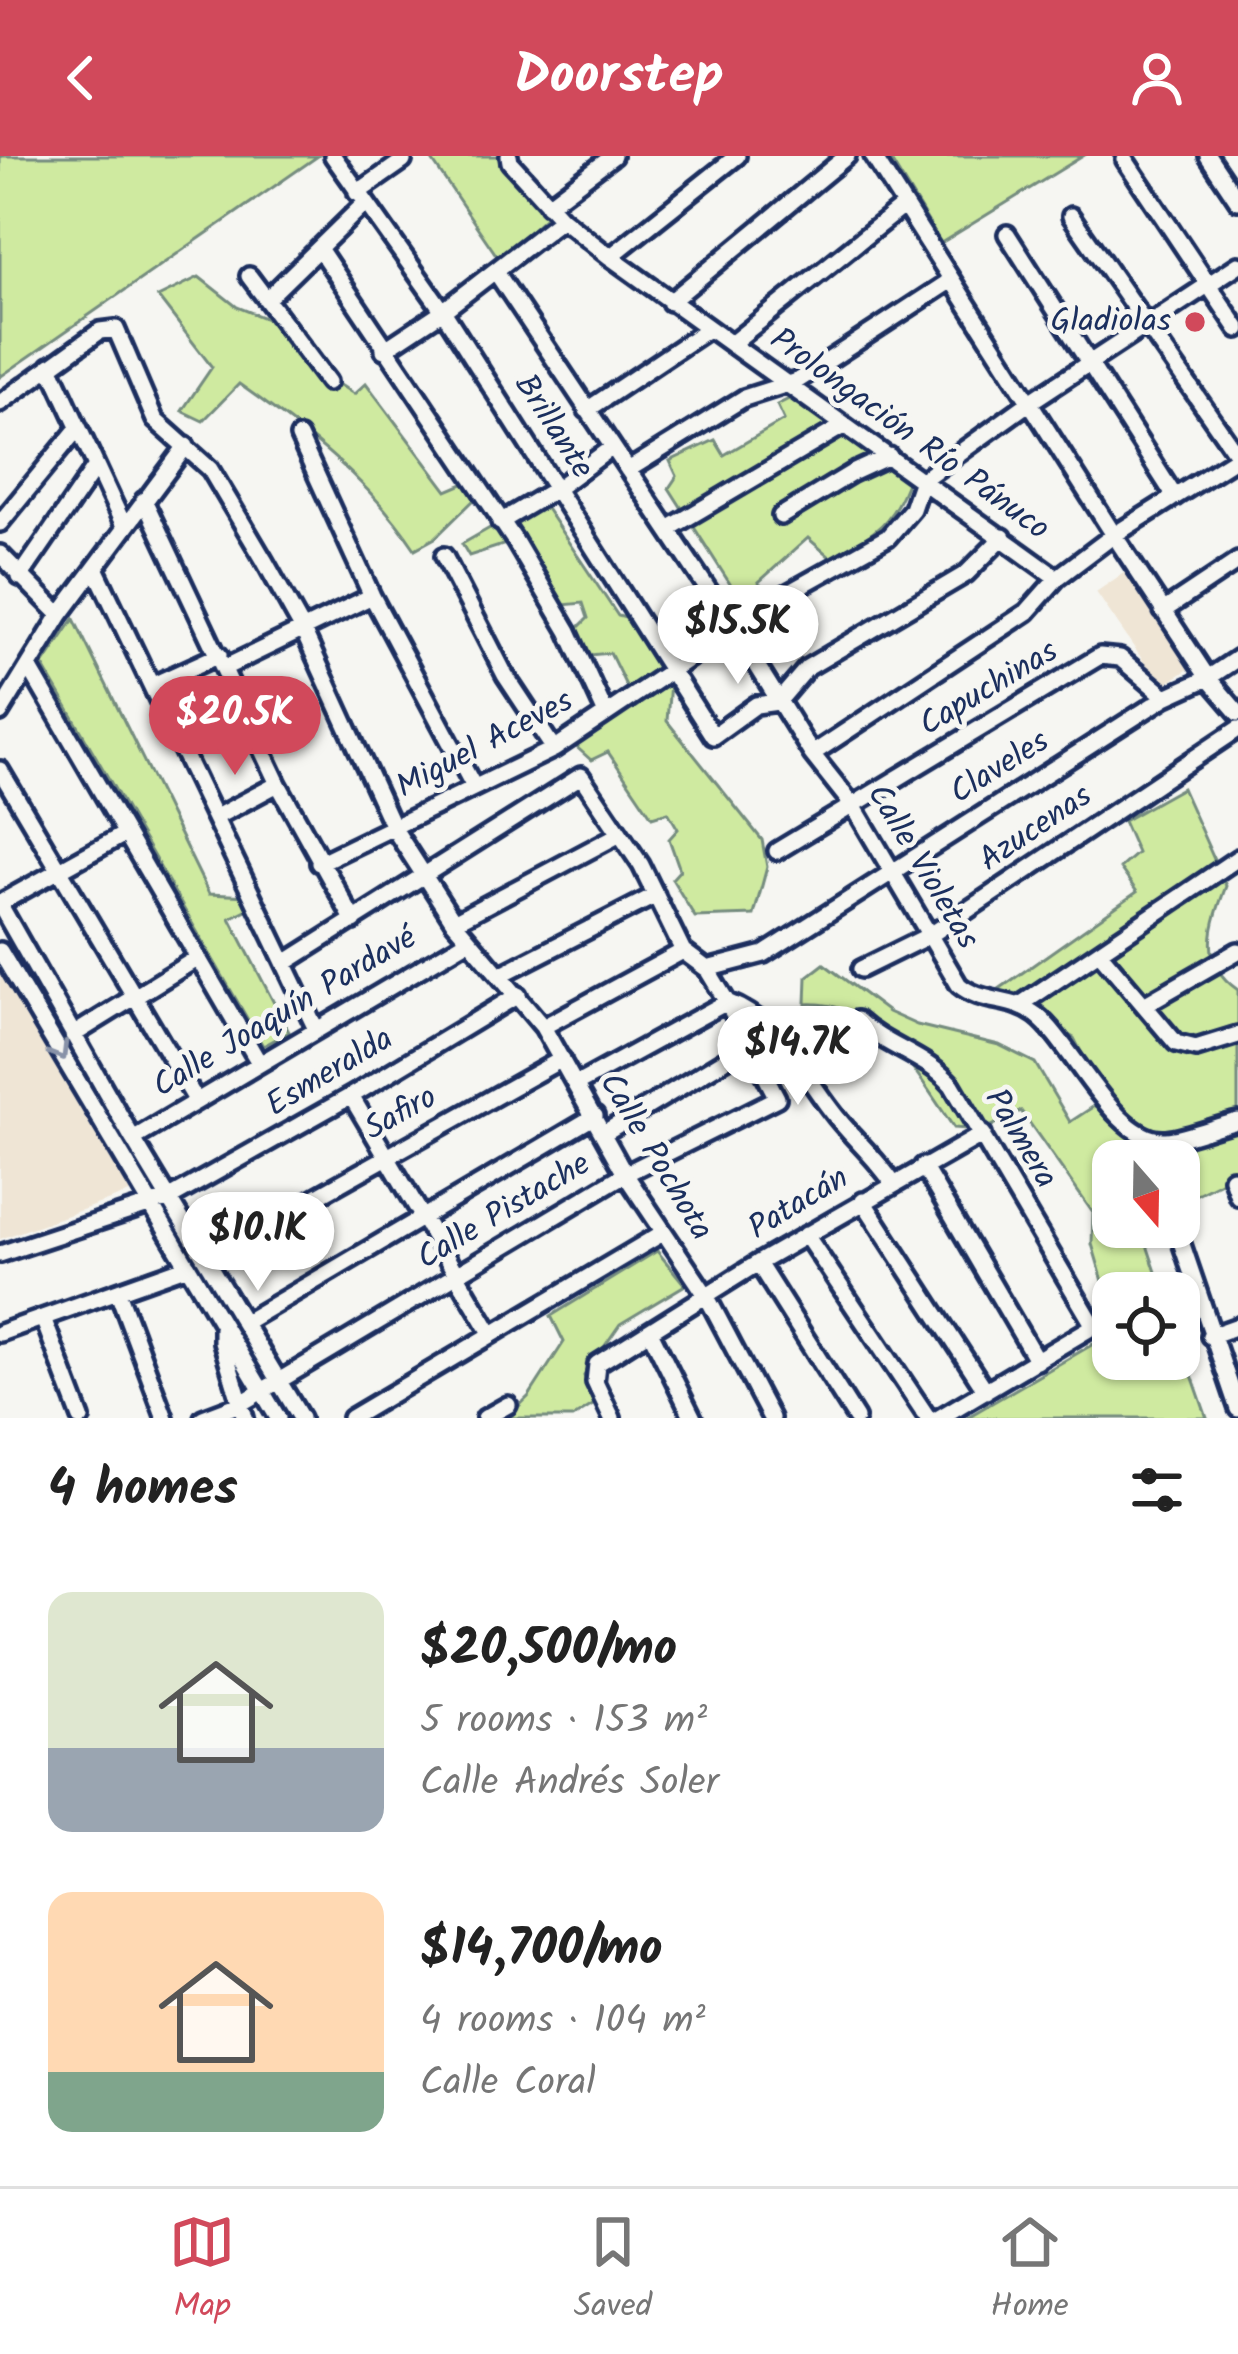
<!DOCTYPE html>
<html lang="en">
<head>
<meta charset="utf-8">
<style>
	:root { --surface:#fff; --page:#f2f2f2; --text:#222; --muted:#767676; --line:#e0e0e0; --accent:#d1495b }
	body { margin:0; font-family:Kalam,sans-serif; background:var(--page); color:var(--text); height:100vh; display:flex; flex-direction:column; font-size:45px; white-space:nowrap }
	* { box-sizing:border-box; margin:0 }
	p { font-size:39px; color:var(--muted) }
	.icon { flex:none; width:66px; height:66px; fill:none; stroke:currentColor; stroke-width:2; stroke-linecap:round; stroke-linejoin:round }
	.map { position:relative; height:1262px; overflow:hidden }
	.side { display:flex; flex-direction:column; background:var(--surface); flex:1 }
	.side>* { flex:none }
	.needle { width:78px; rotate:160deg }
	.buttons { position:absolute; left:1092px; top:984px; display:grid; gap:24px }
	.buttons a { display:grid; place-items:center; width:108px; height:108px; border-radius:24px; background:var(--surface); box-shadow:0 3px 9px #0004; font-size:60px }
	.price { position:absolute; translate:-50% -102px; padding:0 27px; border-radius:42px; background:#fff; color:#222; font-size:39px; line-height:78px; filter:drop-shadow(0 3px 6px #0008) }
	.price::after { content:''; position:absolute; left:50%; top:72px; width:36px; height:27px; margin-left:-18px; background:inherit; clip-path:polygon(0 0,100% 0,50% 100%) }
	.price.current { background:var(--accent); color:#fff }
	ul { padding:0; list-style:none }
	li { display:flex; align-items:center; gap:36px; height:300px; padding:0 48px }
	li span { display:grid; place-items:center; flex:none; width:336px; height:240px; border-radius:24px; color:#555 }
	li>.icon { margin-inline-start:auto }
	span .icon { width:144px; height:144px; fill:#fffc; stroke-width:1 }
	li b { font-size:51px }
	h2 { display:flex; justify-content:space-between; align-items:center; height:144px; padding:0 48px; font-size:51px }
	header { display:flex; justify-content:space-between; align-items:center; height:156px; padding:0 48px; background:var(--accent); color:#fff; font-size:54px; font-weight:600 }
	.menu { display:flex; justify-content:space-around; align-items:center; height:168px; border-top:3px solid var(--line); background:var(--surface); font-size:33px; color:var(--muted) }
	.menu a { display:grid; justify-items:center; gap:6px }
	.menu .current { color:var(--accent) }
	.map>svg:first-child { display:block }
	.built { fill:#efe5d5 }
	.green { fill:#cfeaa0; stroke:#758c7f; stroke-width:3 }
	.lines { fill:none; stroke-linecap:round; stroke-linejoin:round }
	.minor-casing { stroke:#1b2f5e; stroke-width:24 }
	.minor { stroke:#f6f6f2; stroke-width:15 }
	.oneway { stroke:#8892a8 }
	.poi-dot { fill:#d1495b; stroke:#f6f6f2; stroke-width:4.5 }
	.labels { text-anchor:middle; dominant-baseline:central; stroke-width:10; stroke-linejoin:round; paint-order:stroke }
	.poi-label { font-size:33px; fill:#1b2f5e; stroke:#f6f6f2; text-anchor:end }
	.street-label { font-size:33px; fill:#1b2f5e; stroke:#f6f6f2 }
</style>
</head>
<body>
<header><svg class="icon" aria-label="back" viewBox="0 0 24 24"><path d="M15 5l-7 7 7 7"/></svg>Doorstep<svg class="icon" aria-label="person" viewBox="0 0 24 24"><circle cx="12" cy="8" r="4"/><path d="M4 21q1-7 8-7t8 7"/></svg></header>
<div class="map">
<svg width="1238" height="1262" viewBox="0 0 1238 1262">
	<rect width="100%" height="100%" fill="#f6f6f2"/>
	<filter id="ink" filterUnits="userSpaceOnUse"><feTurbulence type="fractalNoise" baseFrequency=".00833" numOctaves="2"/><feDisplacementMap in="SourceGraphic" scale="24" xChannelSelector="R" yChannelSelector="G"/><feConvolveMatrix kernelMatrix="1 2 1 2 8 2 1 2 1" color-interpolation-filters="sRGB"/></filter>
	<g filter="url(#ink)">
		<path class="built" d="M1125,416l65,96 -29,19 -65,-95z
			M0,809l135,226 -135,48z"/>
		<path class="green" d="M0,0h318l-318,221z
			M429,0h81l48,49 -59,54z
			M888,0h195l-142,87z
			M199,121l38,30 38,15 36,44 43,28 12,-11 81,108 23,-10 8,15 -43,42 -20,11c-47,-70 -107,-116 -176,-165l-36,37 -21,-10 30,-44 -54,-70z
			M793,241l115,83c-17,47 -35,54 -77,78l-23,-20 -49,44 6,13 -19,14 -77,-121 8,-12 -7,-15 45,-21 9,15 60,-35 -7,-15z
			M545,351l73,109 15,4 38,49 -4,52 95,119 5,27 -13,48 -59,2 -23,-38 8,-9 -11,-31 9,-10 -10,-17 -16,5 -44,-65 -17,8 -19,-17 62,-41 -24,-49 -20,2 -13,-26 11,-11 -5,-15 -20,2 -45,-65 -49,16 -7,-12 33,-19z
			M74,463l135,275 39,2v13l-18,9 59,114 -26,14 -220,-381z
			M1182,632l44,98c-14,37 -29,77 12,104v183l-59,30v-42h-66v66h28l22,66h-50v22l-21,-71 1,-31 -72,-102 -37,19 -30,-2c-36,-52 -76,-128 -148,-124l1,-27 17,-13 64,48 29,13 82,20 36,18 35,59 35,-23 -31,-61 -79,-46 142,-100 -17,-24 17,-15 -14,-32z
			M657,1095l28,34 -65,39 -36,52 12,27 -24,15h-65l22,-22 35,-54 -13,-26z
			M1113,1165v38h66v-21l28,80h-241l134,-78z"/>
		<g class="lines">
			<g class="minor-casing">
				<path id="minor" d="M333,0l110,155 270,425 43,-31 22,-3 29,-34 159,-94 37,-37
					M509,0l1,6 52,57 48,38 447,321
					M873,0l241,379 94,143 30,35
					M1208,0l30,45
					M1125,4l113,169
					M357,37l46,-32
					M548,49l65,-49
					M1071,60l167,240
					M1007,78l168,263
					M320,94l195,291 53,90 38,83
					M610,101l127,-101
					M496,116l239,358 77,124 42,53 105,178c23,19 54,12 77,30 36,27 79,129 130,125 23,-2 49,-14 72,-19
					M249,120l79,106
					M268,142l96,-94
					M670,146l177,-146
					M731,188l172,-138
					M384,194l59,-39 119,-92
					M50,210l75,162
					M0,247l100,-72 16,-2 39,91 55,49 54,91 38,68 91,199 61,95 89,105 82,147 81,121 65,123
					M587,254l121,-81
					M299,281l73,159 102,191
					M628,314l116,-72 53,-17 153,-100
					M144,344l134,284 76,137
					M781,360l71,-43 37,-17
					M500,366l56,-33 55,-41
					M0,367l78,-95
					M668,373l175,-103
					M0,398l60,61
					M444,400l61,119 49,74
					M95,412l220,459
					M20,421l76,-111
					M1163,455l75,-50
					M29,511l229,394
					M226,511l146,-71
					M153,529l66,-30
					M0,557l60,-98 126,-169
					M812,598l215,-142 30,-34 57,-43 124,-78
					M0,614l196,330
					M216,661l62,-33
					M777,695l323,-195 20,2 46,39
					M319,707l235,-114 225,-151 109,-61 24,-28 10,-29 108,-78 208,-137
					M0,747l123,-68
					M0,749l133,234 168,279
					M454,766l166,-88
					M0,795l278,467
					M1099,796l77,91 20,5 42,-13
					M707,813l57,-15 402,-257 42,-19 30,-20
					M861,813l71,-35 306,-205
					M502,818l154,-79
					M1020,849l218,-147
					M1144,849l94,-54
					M857,864c31,28 68,35 95,65l142,241 -155,92
					M543,871l140,-76
					M73,879l123,-76
					M577,928l150,-82c52,20 72,66 104,108 19,26 42,44 62,73
					M351,940l140,237
					M604,977l147,-89
					M133,983l336,-199
					M923,1010l114,195
					M1232,1022l6,18
					M863,1045l123,190
					M1176,1071l62,182
					M806,1079l122,183
					M0,1098l170,-56 181,-102 167,-101
					M207,1102l355,-199
					M758,1107l98,155
					M118,1136l47,126
					M43,1162l38,100
					M245,1166l350,-206
					M222,1172v14l23,76
					M650,1175l43,87
					M0,1177l188,-67
					M1210,1180l28,-10
					M203,1262l37,-14 385,-230 152,-76 -50,-96 -20,-33 -24,-18 -42,-86 -60,-89 -296,187
					M351,1262l310,-184
					M485,1262l23,-13
					M612,1262l-17,-36 2,-18 161,-101 225,-129"/>
			</g>
			<use href="#minor" class="minor"/>
		</g>
		<defs><path id="oneway-chevron" d="M-2-3.5L2.5 0L-2 3.5" fill="none" stroke-width="1.6" stroke-linecap="round" stroke-linejoin="round" transform="scale(3)"/></defs>
		<use class="oneway" href="#oneway-chevron" transform="translate(60 896) rotate(59)"/>
	</g>
	<circle class="poi-dot" cx="1195" cy="166" r="12"/>
	<g class="labels">
		<g class="poi-label">
			<text x="1171" y="166">Gladiolas</text>
		</g>
		<g class="street-label">
			<text transform="translate(553 271) rotate(57)">Brillante</text>
			<text transform="translate(909 279) rotate(36)">Prolongación Río Pánuco</text>
			<text transform="translate(989 533) rotate(-31)">Capuchinas</text>
			<text transform="translate(485 589) rotate(-28)">Miguel Aceves</text>
			<text transform="translate(1000 612) rotate(-32)">Claveles</text>
			<text transform="translate(1036 673) rotate(-34)">Azucenas</text>
			<text transform="translate(922 711) rotate(59)">Calle Violetas</text>
			<text transform="translate(285 857) rotate(-31)">Calle Joaquín Pardavé</text>
			<text transform="translate(330 917) rotate(-31)">Esmeralda</text>
			<text transform="translate(401 958) rotate(-29)">Safiro</text>
			<text transform="translate(1020 983) rotate(59)">Palmera</text>
			<text transform="translate(655 1001) rotate(59)">Calle Pochota</text>
			<text transform="translate(799 1048) rotate(-31)">Patacán</text>
			<text transform="translate(504 1056) rotate(-31)">Calle Pistache</text>
		</g>
	</g>
</svg>
<div class="buttons">
<a><svg class="needle" viewBox="-14 -14 28 28"><path d="M0-13l5 13h-10z" fill="#e53935"/><path d="M0 13l5-13h-10z" fill="#767676"/></svg></a>
<a><svg class="icon" aria-label="locate" viewBox="0 0 24 24"><circle cx="12" cy="12" r="6"/><path d="M12 2v4M12 18v4M2 12h4M18 12h4"/></svg></a>
</div>
<b class="price" style="left:738px;top:531px">$15.5K</b>
<b class="price current" style="left:235px;top:622px">$20.5K</b>
<b class="price" style="left:798px;top:952px">$14.7K</b>
<b class="price" style="left:258px;top:1138px">$10.1K</b>
</div>
<section class="side">
<h2>4 homes<svg class="icon" aria-label="filters" viewBox="0 0 24 24"><path d="M4 7h16M4 17h16"/><circle cx="9" cy="7" r="2"/><circle cx="15" cy="17" r="2"/></svg></h2>
<ul>
<li><span style="background:linear-gradient(#dfe7d0 65%,#9aa5b1 0)"><svg class="icon" aria-label="home" viewBox="0 0 24 24"><path d="M3 11l9-7 9 7M6 9v11h12V9"/></svg></span><div><b>$20,500/mo</b><p>5 rooms · 153 m²</p><p>Calle Andrés Soler</p></div></li>
<li><span style="background:linear-gradient(#ffd9b3 75%,#7fa58c 0)"><svg class="icon" aria-label="home" viewBox="0 0 24 24"><path d="M3 11l9-7 9 7M6 9v11h12V9"/></svg></span><div><b>$14,700/mo</b><p>4 rooms · 104 m²</p><p>Calle Coral</p></div></li>
</ul>
</section>
<nav class="menu">
<a class="current"><svg class="icon" aria-label="map" viewBox="0 0 24 24"><path d="M3 6l6-2 6 2 6-2v14l-6 2-6-2-6 2zM9 4v14M15 6v14"/></svg>Map</a>
<a><svg class="icon" aria-label="saved" viewBox="0 0 24 24"><path d="M7 4h10v16l-5-4-5 4z"/></svg>Saved</a>
<a><svg class="icon" aria-label="home" viewBox="0 0 24 24"><path d="M3 11l9-7 9 7M6 9v11h12V9"/></svg>Home</a>
</nav>
</body>
</html>
